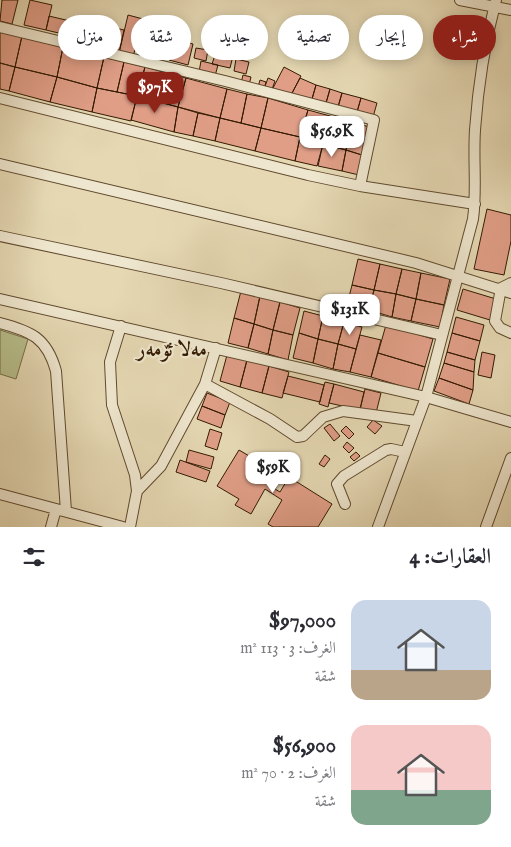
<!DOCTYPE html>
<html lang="ar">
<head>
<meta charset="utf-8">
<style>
	:root { --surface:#fff; --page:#f7f7f7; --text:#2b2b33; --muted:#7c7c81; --accent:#8f2418 }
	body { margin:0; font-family:"IM FELL English",Amiri,serif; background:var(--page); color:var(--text); direction:rtl; height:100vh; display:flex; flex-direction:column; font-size:19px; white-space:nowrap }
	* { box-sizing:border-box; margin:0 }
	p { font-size:16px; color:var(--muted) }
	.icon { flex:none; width:28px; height:28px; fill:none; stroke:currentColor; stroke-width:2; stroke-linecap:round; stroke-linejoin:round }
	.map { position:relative; height:527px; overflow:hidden; direction:ltr }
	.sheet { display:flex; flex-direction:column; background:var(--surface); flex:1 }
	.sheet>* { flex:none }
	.top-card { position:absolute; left:15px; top:15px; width:481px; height:45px; direction:rtl; display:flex; gap:10px }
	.price { position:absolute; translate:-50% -42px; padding:0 11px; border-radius:10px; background:#fff; color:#222; font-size:16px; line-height:32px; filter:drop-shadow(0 1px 2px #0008) }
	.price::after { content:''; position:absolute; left:50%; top:30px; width:15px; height:11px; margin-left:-8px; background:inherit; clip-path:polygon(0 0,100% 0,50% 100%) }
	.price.current { background:var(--accent); color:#fff }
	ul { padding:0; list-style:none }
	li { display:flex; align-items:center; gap:15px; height:125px; padding:0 20px }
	li span { display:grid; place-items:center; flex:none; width:140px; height:100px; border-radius:15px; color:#555 }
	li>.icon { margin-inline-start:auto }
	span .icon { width:60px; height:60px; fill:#fffc; stroke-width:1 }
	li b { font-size:21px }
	h2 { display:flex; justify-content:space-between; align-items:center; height:60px; padding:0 20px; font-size:21px }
	.tag { padding:0 18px; border-radius:22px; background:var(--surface); box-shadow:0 2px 12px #0003; font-size:18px; line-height:45px }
	.tag.current { background:var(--accent); color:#fff }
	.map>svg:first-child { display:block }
	.green { fill:#b7be8b; stroke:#756c46 }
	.building { fill:#e09e87; stroke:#331a01 }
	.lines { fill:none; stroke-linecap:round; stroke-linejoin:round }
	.minor-casing { stroke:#604a2e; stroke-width:12 }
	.minor { stroke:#eee6ce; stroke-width:10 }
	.labels { text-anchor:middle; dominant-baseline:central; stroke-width:4.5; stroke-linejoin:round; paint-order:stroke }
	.quarter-label { font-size:21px; font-weight:bold; fill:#331a01; stroke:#eee6ce }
</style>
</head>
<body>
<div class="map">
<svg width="511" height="527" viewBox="0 0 511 527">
	<rect width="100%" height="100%" fill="#e5d8b3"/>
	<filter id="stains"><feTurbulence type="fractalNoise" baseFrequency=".004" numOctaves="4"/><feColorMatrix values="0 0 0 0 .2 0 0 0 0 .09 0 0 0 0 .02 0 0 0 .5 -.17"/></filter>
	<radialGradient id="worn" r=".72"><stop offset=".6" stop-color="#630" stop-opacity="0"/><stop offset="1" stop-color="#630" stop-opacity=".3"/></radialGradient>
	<path class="green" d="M0,330l28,9 -12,40 -16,-5z"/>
	<path class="building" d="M2,0h16l-6,24 -12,-3z
		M30,0l22,5 -6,25 -22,-5z
		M128,15l15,4 -10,38 -14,-4z
		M49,16l21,5 -3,14 -21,-5z
		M70,21l12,2 -4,15 -11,-3z
		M103,25l21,5 -5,23 -21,-5z
		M0,31l22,5 -7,31 -15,-4z
		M140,31l17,4 -4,15 -17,-4z
		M157,35l17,4 -3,16 -18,-5z
		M22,36l41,11 -6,30 -42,-10z
		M174,39l19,5 -5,21 -19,-5z
		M63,47l41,10 -7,31 -40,-11z
		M196,48l12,2 -2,11 -12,-3z
		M216,52l17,4 -3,12 -18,-4z
		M104,57l20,5 -7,30 -20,-4z
		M236,59l13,3 -3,12 -12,-3z
		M201,61l17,4 -3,11 -16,-4z
		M124,62l21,5 -8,29 -20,-4z
		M0,63l15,4 -6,24 -9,-2z
		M15,67l42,10 -7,25 -41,-11z
		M145,67l41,11 -8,29 -41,-11z
		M284,67l17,9 -11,21 -17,-9z
		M243,75l8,2 -2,8 -8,-2z
		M57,77l40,11 -5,24 -42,-10z
		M186,78l41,11 -7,29 -42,-11z
		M268,78l7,3 -4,11 -7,-3z
		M300,78l16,7 -4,14 -21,-4z
		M260,80l6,2 -2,7 -6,-2z
		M316,85l14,4 -4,14 -14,-4z
		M97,88l40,8 -6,25 -39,-9z
		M227,89l20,5 -6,29 -21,-5z
		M330,89l12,4 -4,14 -12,-4z
		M342,93l19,5 -4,14 -19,-5z
		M247,94l21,4 -7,30 -20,-5z
		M137,96l41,11 -4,25 -43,-12z
		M268,98l40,12 -8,27 -39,-9z
		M361,98l16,5 -4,14 -16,-5z
		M178,107l20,6 -5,23 -19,-4z
		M308,110l22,6 -7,28 -23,-7z
		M198,113l22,5 -5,23 -22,-5z
		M330,116l23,7 -7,27 -23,-6z
		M220,118l41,10 -6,23 -40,-10z
		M353,123l17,4 -8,28 -16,-5z
		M261,128l39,9 -5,24 -40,-10z
		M300,137l23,7 -6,22 -22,-5z
		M323,144l23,6 -4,21 -24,-5z
		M346,150l16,5 -3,20 -17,-4z
		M487,209l24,6v26l-7,34 -30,-6z
		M358,259l22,5 -6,26 -22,-5z
		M380,264l22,5 -6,25 -22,-4z
		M402,269l19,4 -5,26 -20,-5z
		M421,273l29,6 -6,26 -28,-6z
		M352,285l22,5 -5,20 -22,-5z
		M463,289l33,10 -6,21 -33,-10z
		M374,290l22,4 -4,23 -23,-7z
		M241,291l19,5 -6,28 -20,-6z
		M396,294l20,5 -5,22 -19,-4z
		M260,296l20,6 -7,28 -19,-6z
		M416,299l28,6 -4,22 -29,-6z
		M280,302l20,6 -7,27 -20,-5z
		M304,311l19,5 -5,23 -19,-6z
		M323,316l21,6 -6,22 -20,-5z
		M456,317l28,8 -4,16 -28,-8z
		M234,318l20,6 -6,24 -20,-5z
		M344,322l18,5 -6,22 -18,-5z
		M254,324l19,6 -5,24 -20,-6z
		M386,325l47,14 -8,28 -47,-14z
		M273,330l20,5 -5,25 -20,-6z
		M299,333l19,6 -5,24 -20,-5z
		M452,333l28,8 -5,19 -28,-8z
		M360,335l21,5 -10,37 -21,-5z
		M318,339l20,5 -5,25 -20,-6z
		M338,344l18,5 -6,23 -17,-3z
		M447,352l28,8 -1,12 -30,-9z
		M482,352l13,3 -4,23 -13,-3z
		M378,353l47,14 -7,24 -47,-14z
		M227,355l20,5 -7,27 -20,-6z
		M247,360l22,6 -7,27 -22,-6z
		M444,363l30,9 -1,18 -34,-12z
		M269,366l20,6 -7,26 -20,-5z
		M288,376l36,9 -4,17 -37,-9z
		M439,378l34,12 -4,14 -35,-13z
		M325,382l9,2 -6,23 -9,-3z
		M334,384l30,8 -4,18 -31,-7z
		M365,389l16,4 -5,20 -16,-4z
		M207,393l23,9 -5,13 -23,-9z
		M202,406l23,9 -4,13 -24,-9z
		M373,420l9,6 -7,8 -8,-7z
		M330,424l10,12 -6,5 -10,-13z
		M346,426l8,8 -5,5 -8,-8z
		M210,429l12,4 -5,17 -12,-4z
		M347,442l7,6 -5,5 -6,-6z
		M189,450l25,7 -3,12 -25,-7z
		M239,450l44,26 -8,13 5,3 9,-15 43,27 -14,23h-45l-5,-3 14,-24 -17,-11 -14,25 -16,-9 4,-6 -22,-13z
		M356,452l4,4 -6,5 -4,-4z
		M325,455l5,4 -6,8 -5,-3z
		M180,460l30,11 -4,11 -30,-10z"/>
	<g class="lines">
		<g class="minor-casing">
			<path id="minor" d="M460,0l51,10
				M0,27l225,54 149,39 -14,66
				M0,98l308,77 52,11 115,18
				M0,164l416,99 95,30
				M0,236l221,47 221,52
				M511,283l-10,5 -6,33 5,7 11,5
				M0,299l426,98 85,25
				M0,323c31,8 47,15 56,48l10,140
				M121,326l-11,36 2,43 23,70 2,16 -7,36
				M205,384l11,-36
				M137,491l24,-25 44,-82 65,35 27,18 6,-1 20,-19 20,-6 74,10
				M0,494l123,33
				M345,504l-8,-20 7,-8 42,-26 5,-1 14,3
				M51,527l5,-18
				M378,527l48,-130 47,-178c4,-29 0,-59 2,-89 3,-44 10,-88 21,-130
				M486,527l25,-69"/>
		</g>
		<use href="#minor" class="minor"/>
	</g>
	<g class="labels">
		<g class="quarter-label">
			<text x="172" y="350">مەلا ئۆمەر</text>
		</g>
	</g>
	<rect width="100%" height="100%" filter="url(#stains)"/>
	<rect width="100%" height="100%" fill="url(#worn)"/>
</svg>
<b class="price current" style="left:155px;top:114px">$97K</b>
<b class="price" style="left:332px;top:158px">$56.9K</b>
<b class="price" style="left:350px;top:336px">$131K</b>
<b class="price" style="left:273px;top:494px">$59K</b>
<div class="top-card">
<a class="tag current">شراء</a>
<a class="tag">إيجار</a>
<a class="tag">تصفية</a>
<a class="tag">جديد</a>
<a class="tag">شقة</a>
<a class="tag">منزل</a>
</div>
</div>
<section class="sheet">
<h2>العقارات: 4<svg class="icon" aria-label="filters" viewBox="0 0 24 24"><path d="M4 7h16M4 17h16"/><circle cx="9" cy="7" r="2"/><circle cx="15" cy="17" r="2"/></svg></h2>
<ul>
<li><span style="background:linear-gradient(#c9d6e8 70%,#b9a48a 0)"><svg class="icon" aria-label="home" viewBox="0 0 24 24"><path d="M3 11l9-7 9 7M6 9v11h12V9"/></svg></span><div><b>$97,000</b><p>الغرف: 3 · 113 m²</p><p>شقة</p></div></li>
<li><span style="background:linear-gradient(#f6c9c9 65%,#7fa58c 0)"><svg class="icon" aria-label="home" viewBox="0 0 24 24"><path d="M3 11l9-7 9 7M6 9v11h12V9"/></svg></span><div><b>$56,900</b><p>الغرف: 2 · 70 m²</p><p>شقة</p></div></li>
</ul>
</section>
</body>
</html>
